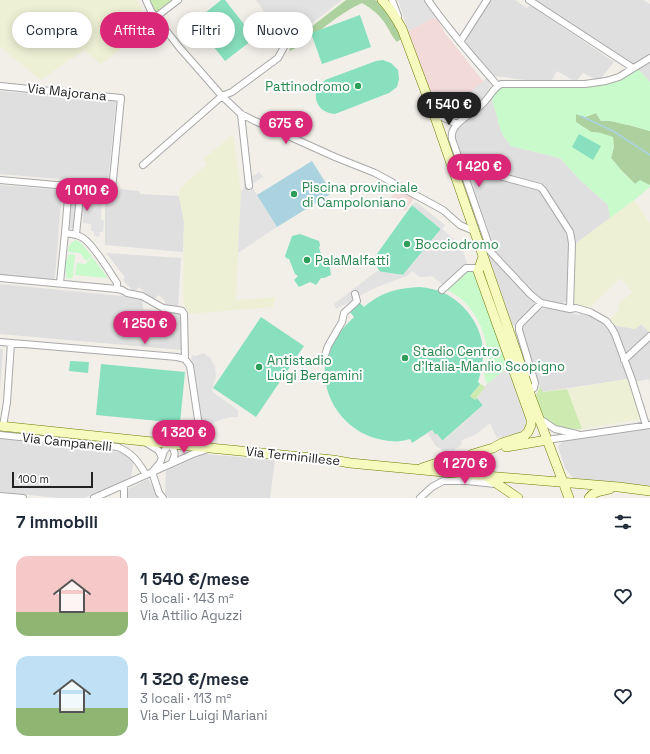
<!DOCTYPE html>
<html lang="it">
<head>
<meta charset="utf-8">
<style>
	:root { --surface:#fff; --page:#f6f6f7; --text:#1f2937; --muted:#747a83; --accent:#db2777 }
	body { margin:0; font-family:"Space Grotesk",sans-serif; background:var(--page); color:var(--text); height:100vh; display:flex; flex-direction:column; font-size:15px; white-space:nowrap }
	* { box-sizing:border-box; margin:0 }
	p { font-size:13px; color:var(--muted) }
	.icon { flex:none; width:22px; height:22px; fill:none; stroke:currentColor; stroke-width:2; stroke-linecap:round; stroke-linejoin:round }
	.map { position:relative; height:498px; overflow:hidden }
	.sheet { display:flex; flex-direction:column; background:var(--surface); flex:1 }
	.sheet>* { flex:none }
	.hud { position:absolute; left:12px; top:12px; width:400px; height:36px; display:flex; gap:8px }
	.scale { position:absolute; left:12px; bottom:10px; width:81px; box-sizing:border-box; padding-left:4px; border:2px solid #222; border-top:0; font-size:11px; line-height:14px; white-space:nowrap; color:#222; -webkit-text-stroke:3px #fff; paint-order:stroke }
	.price { position:absolute; translate:-50% -34px; padding:0 9px; border-radius:14px; background:var(--accent); color:#fff; font-size:13px; line-height:26px; filter:drop-shadow(0 1px 2px #0008) }
	.price::after { content:''; position:absolute; left:50%; top:24px; width:12px; height:9px; margin-left:-6px; background:inherit; clip-path:polygon(0 0,100% 0,50% 100%) }
	.price.selected { background:#222; color:#fff }
	ul { padding:0; list-style:none }
	li { display:flex; align-items:center; gap:12px; height:100px; padding:0 16px }
	li span { display:grid; place-items:center; flex:none; width:112px; height:80px; border-radius:12px; color:#555 }
	li>.icon { margin-inline-start:auto }
	span .icon { width:48px; height:48px; fill:#fffc; stroke-width:1 }
	li b { font-size:17px }
	h2 { display:flex; justify-content:space-between; align-items:center; height:48px; padding:0 16px; font-size:17px }
	.pill { padding:0 14px; border-radius:18px; background:var(--surface); box-shadow:0 2px 10px #0003; font-size:14px; line-height:36px }
	.pill.selected { background:var(--accent); color:#fff }
	.map>svg:first-child { display:block }
	.residential { fill:#e0dfdf }
	.commercial { fill:#f2dad9; fill-rule:evenodd }
	.farmland { fill:#eef0d5 }
	.grass { fill:#cdebb0 }
	.forest { fill:#add19e }
	.park { fill:#c8facc }
	.pitch { fill:#88e0be }
	.parking { fill:#e2e2e2 }
	.water { fill:#aad3df }
	.lines { fill:none; stroke-linecap:round; stroke-linejoin:round }
	.stream { stroke:#aad3df; stroke-width:1.5 }
	.street-casing { stroke:#a9a9a9; stroke-width:8 }
	.secondary-casing { stroke:#707d05; stroke-width:10 }
	.street { stroke:#fff; stroke-width:6 }
	.secondary { stroke:#f7fabf; stroke-width:9 }
	.leisure-dot { fill:#2e9e5b; stroke:#fff; stroke-width:1.5 }
	.labels { text-anchor:middle; dominant-baseline:central; stroke-width:4; stroke-linejoin:round; paint-order:stroke }
	.leisure-label { font-size:13px; fill:#27864d; stroke:#fff; text-anchor:start }
	.street-label { font-size:13px; fill:#222; stroke:#fff }
</style>
</head>
<body>
<div class="map">
<svg width="650" height="498" viewBox="0 0 650 498">
	<rect width="100%" height="100%" fill="#f2efe9"/>
	<path class="residential" d="M490,0h25l12,8 3,-3 84,57 -15,19 -16,-8 -7,9 -19,-11 -7,12 -56,-7 -28,-32 1,-8z
		M536,0h107l7,4v49l-17,12z
		M650,62v20l-12,-13z
		M0,91l116,10 -8,82 -108,-9z
		M492,100l10,34 9,12 49,12 20,22 28,25 2,13 -35,26 -1,-8 -3,-8 -29,-44 -76,-22 -4,-3 -8,-23 2,-5 9,-9z
		M479,173l55,15 5,3 27,41 3,7 -1,61 -6,4 -21,-5 -5,-4 -40,-43 -24,-68 1,-5 1,-4z
		M0,185l62,5 -7,88 -3,2 -52,-5z
		M120,189l19,2 1,3 39,2 5,25 -1,31 -78,-7v-51l14,1z
		M487,252l47,50 1,4 -19,17 -1,3 -3,-1z
		M106,253l75,5 -3,50 -14,-2 1,-5 -6,-6 -6,5 -14,-13 -5,5 -11,-12 2,-3z
		M0,284l142,14 1,11 38,5v36l-181,-16z
		M547,308l32,7v-4l7,1 16,9 5,5 5,6 16,47 -86,13 -21,-63 1,-4 16,-14 4,-2z
		M641,324l9,9v50l-1,-4 -14,3 -22,-57 22,4z
		M0,349h3l-3,42z
		M650,428v58l-77,-8 -8,-10 -7,-22 8,-7z
		M0,439l120,13 14,8 -3,17 -46,21h-26l-59,-6z
		M204,454l71,6 -5,38h-101l-4,-4 1,-23z
		M148,479l11,19h-31v-9z"/>
	<path class="commercial" d="M436,17l9,16 38,48 4,-3 3,8 -25,26 -13,4 -19,-25h-3l-22,-60 17,-9z
		M398,188l17,9 -10,14 -16,-11zM403,197l6,3 -6,8 -5,-3z"/>
	<path class="farmland" d="M0,0h137l13,26 -2,2 -47,36 -17,-14 -43,30 -41,-33z
		M232,135l2,3 7,53 -5,109 40,-3 -3,10 -84,7 -6,-12 1,-81 -5,-25 1,-8 27,-24 -4,-5z
		M634,200l16,23v110l-8,-9 -7,5 -22,-4 -4,-5 10,-10 -2,-5 15,-13 -11,-14 -33,31 -12,-4 -2,-3 1,-58z
		M628,379l13,40 -59,10 -15,-40z"/>
	<path class="grass" d="M149,0h23l-16,12 -3,-3z
		M480,384l4,2 1,2 -10,12 -5,-4z
		M540,386l3,6 24,-3 15,40c-13,0 -31,0 -38,-13 -4,-6 -6,-14 -8,-21z"/>
	<path class="forest" d="M346,0c6,0 24,0 29,0 9,3 26,31 26,39l-4,3c-5,-5 -7,-11 -11,-17 -6,-10 -14,-16 -24,-22 -18,8 -32,20 -48,32 -7,5 -15,12 -24,16l-1,-7z
		M596,113l5,8c9,-1 14,1 23,3 9,2 17,4 26,7v54l-15,-1 -14,-14 -10,-12 3,-12 -13,-13 -10,-1 -15,-10v-8l9,3z"/>
	<path class="park" d="M638,69l12,13v49c-9,-3 -17,-5 -26,-7 -10,-2 -13,-4 -23,-3l-5,-8 -11,4 -9,-3v8l15,10 10,1 12,4 1,9 -3,12 10,12 14,14 5,-4 10,5v2l-16,13 -24,18 -2,-13 -28,-25 -20,-22 -49,-12 -9,-12 -10,-34 4,-9 3,-2 6,-2 37,1 49,-1 17,-4 15,-4z
		M76,240l5,3 11,13 -6,5 -6,-8 -12,-1c0,-5 2,-10 8,-12z
		M69,254l6,1 -2,22 -2,2 -4,-1c-3,-6 -1,-18 2,-24z
		M92,257l16,21 -33,-3 2,-12 8,1z
		M468,271l5,1 35,96 -21,16c-1,-3 -2,-6 -3,-9 0,-7 3,-15 3,-22 -1,-20 -11,-42 -27,-55 -4,-3 -9,-6 -13,-8z"/>
	<path class="pitch" d="M221,0h4l30,38 -30,23 -31,-39z
		M360,15l11,32 -49,17 -11,-31z
		M383,60l8,3 7,7 1,9 -2,8 -8,6 -54,21c-11,0 -21,-9 -19,-21 1,-5 5,-9 9,-13l51,-19z
		M579,134l22,12 -8,14 -21,-13z
		M412,205l29,24 -38,46 -23,-3 -6,-10v-4z
		M300,234l19,7 1,4 -1,3 5,14 7,2 -1,4 1,7 -7,3h-3l-5,7 -6,-3 -11,5 -5,-7 4,-4 -3,-2 -6,-15 -3,-1 -1,-2 7,-20z
		M420,287c8,1 16,2 24,6 21,10 39,34 39,59 0,10 -2,20 -5,30l2,2 -10,12 5,4 2,-2 6,7 -41,36 -5,-7 -2,1 -3,-5 -20,13 -2,-4c-9,3 -18,3 -27,1 -41,-7 -68,-49 -55,-90 1,-2 3,-5 5,-8 7,-11 12,-16 21,-25l-4,-5 10,-9 4,4c17,-15 34,-19 56,-20z
		M261,317l43,29 -48,71 -43,-29z
		M70,361l19,1 -1,11 -19,-2z
		M101,364l84,8 -5,51 -84,-8z"/>
	<path class="parking" d="M256,0h86l-56,43z
		M398,0h27l11,17 -11,5 -17,9z
		M487,78l3,8 -5,12 -20,14 -13,4 -4,-6z
		M259,172l4,5 -12,8 26,42 -39,26 3,-62 3,-3v-6z
		M72,190l5,1 -3,38 -6,-1z
		M82,193l20,1 -1,26h3l-1,12h-3l-1,5 -5,-1v-5h-3v-7l-8,-1v-7h-3z
		M416,202l29,23 -3,4 19,16 6,18 -24,22 -11,-9 -8,1h-4l-8,-6 -5,5 -22,8 -12,5 -17,9 -20,11 -2,-5 43,-33 26,4 38,-46 -29,-24z
		M203,353l7,5 5,8 1,10 -2,6 -2,9 6,5 20,14v7h-7l-8,2 -10,4 -7,5 -3,5 -7,-53 -5,-18 1,-7 4,1z
		M508,368l18,50 1,6 -3,5 -5,4 -22,5 -7,-15 -15,12 -9,3 -5,3 1,3 -10,8 -2,-3 -2,4 -12,-7 -9,-13 5,-3 3,4h2l6,7 40,-36 -6,-7 10,-14z"/>
	<path class="water" d="M312,161l20,32 -55,34 -20,-32z"/>
	<g class="lines">
		<path class="stream" d="M581,116l32,15 37,24"/>
		<g class="street-casing">
			<path id="street" d="M146,0l5,11 28,36 43,49 19,18 14,7 80,36 40,16 68,37 17,15 14,6
				M392,0l6,16
				M428,0c21,31 46,58 70,86
				M529,0l104,68
				M156,17l22,-17
				M460,42l27,-42
				M0,86l121,12 -9,92 -112,-10
				M241,114l8,72
				M435,117h7l15,7
				M143,165l79,-69 10,-4 46,-34 8,-15 8,-8
				M462,173l12,-4 66,18 3,3 27,42 2,11 -2,66
				M65,233l4,-47
				M76,234l5,-47
				M488,249l42,45 11,9 29,6 6,-1 14,4 16,9 5,6 4,7 17,46 14,45
				M491,251l-39,-112c-1,-5 0,-8 3,-12 8,-11 23,-16 31,-27 6,-6 6,-11 15,-16h84l21,-3 13,-4 31,-19
				M0,278l117,11v-6c-8,-12 -23,-38 -34,-45 -6,-4 -12,-4 -18,-5l-5,50
				M117,289l5,1 5,3 15,3 21,12 15,2 4,1 2,3 1,45
				M442,290l24,-22h8l4,3
				M0,342l177,15 8,2 5,7 9,60 1,21
				M324,358l4,-12 14,-24 2,-9 13,-12 -2,-7
				M624,360l26,-24
				M529,392l5,-4 1,-5 -16,-53v-4l2,-3 20,-20
				M540,419l15,10 22,5
				M3,426l4,-24 4,-59
				M0,435l118,12c15,7 20,14 28,28
				M547,440l103,-15
				M148,444l10,6 4,7
				M153,471l7,-8 4,-12 6,-7c6,8 6,11 1,20
				M152,472l7,21 4,5
				M0,496l23,2
				M94,498l99,-44 15,-5
				M124,498v-13
				M420,498l12,-11 11,-6h24l28,3"/>
		</g>
		<g class="secondary-casing">
			<path id="secondary" d="M382,0c8,8 14,18 20,29l33,88 82,237 14,43 38,101
				M0,426l200,21 133,13 17,3 136,13 133,11 31,4
				M506,447l41,-7
				M422,468l30,-10
				M447,472l-1,-5 1,-3 3,-2 17,-5 6,-3 20,-6 9,-5 22,-7 4,-4 3,-7v-6l-53,-148 5,-14
				M486,476l32,22
				M589,498c5,-7 13,-7 21,-9"/>
		</g>
		<use href="#street" class="street"/>
		<use href="#secondary" class="secondary"/>
	</g>
	<g class="leisure-dot">
		<circle cx="358" cy="86" r="4"/>
		<circle cx="294" cy="194" r="4"/>
		<circle cx="407" cy="244" r="4"/>
		<circle cx="307" cy="260" r="4"/>
		<circle cx="405" cy="358" r="4"/>
		<circle cx="259" cy="367" r="4"/>
	</g>
	<g class="labels">
		<g class="leisure-label">
			<text x="350" y="86" text-anchor="end">Pattinodromo</text>
			<text x="302" y="187">Piscina provinciale<tspan x="302" dy="15">di Campoloniano</tspan></text>
			<text x="415" y="244">Bocciodromo</text>
			<text x="315" y="260">PalaMalfatti</text>
			<text x="413" y="351">Stadio Centro<tspan x="413" dy="15">d'Italia-Manlio Scopigno</tspan></text>
			<text x="267" y="360">Antistadio<tspan x="267" dy="15">Luigi Bergamini</tspan></text>
		</g>
		<g class="street-label">
			<text transform="translate(67 92) rotate(6)">Via Majorana</text>
			<text transform="translate(67 442) rotate(6)">Via Campanelli</text>
			<text transform="translate(293 456) rotate(6)">Via Terminillese</text>
		</g>
	</g>
</svg>
<div class="scale">100 m</div>
<b class="price selected" style="left:449px;top:126px">1 540 €</b>
<b class="price" style="left:286px;top:145px">675 €</b>
<b class="price" style="left:479px;top:188px">1 420 €</b>
<b class="price" style="left:87px;top:212px">1 010 €</b>
<b class="price" style="left:145px;top:345px">1 250 €</b>
<b class="price" style="left:184px;top:454px">1 320 €</b>
<b class="price" style="left:465px;top:485px">1 270 €</b>
<div class="hud">
<a class="pill">Compra</a>
<a class="pill selected">Affitta</a>
<a class="pill">Filtri</a>
<a class="pill">Nuovo</a>
</div>
</div>
<section class="sheet">
<h2>7 immobili<svg class="icon" aria-label="filters" viewBox="0 0 24 24"><path d="M4 7h16M4 17h16"/><circle cx="9" cy="7" r="2"/><circle cx="15" cy="17" r="2"/></svg></h2>
<ul>
<li><span style="background:linear-gradient(#f6c9c9 70%,#8fb573 0)"><svg class="icon" aria-label="home" viewBox="0 0 24 24"><path d="M3 11l9-7 9 7M6 9v11h12V9"/></svg></span><div><b>1 540 €/mese</b><p>5 locali · 143 m²</p><p>Via Attilio Aguzzi</p></div><svg class="icon" aria-label="heart" viewBox="0 0 24 24"><path d="M12 20l-8-8c-3-5 5-10 8-4 3-6 11-1 8 4z"/></svg></li>
<li><span style="background:linear-gradient(#bfe0f5 65%,#8fb573 0)"><svg class="icon" aria-label="home" viewBox="0 0 24 24"><path d="M3 11l9-7 9 7M6 9v11h12V9"/></svg></span><div><b>1 320 €/mese</b><p>3 locali · 113 m²</p><p>Via Pier Luigi Mariani</p></div><svg class="icon" aria-label="heart" viewBox="0 0 24 24"><path d="M12 20l-8-8c-3-5 5-10 8-4 3-6 11-1 8 4z"/></svg></li>
</ul>
</section>
</body>
</html>
